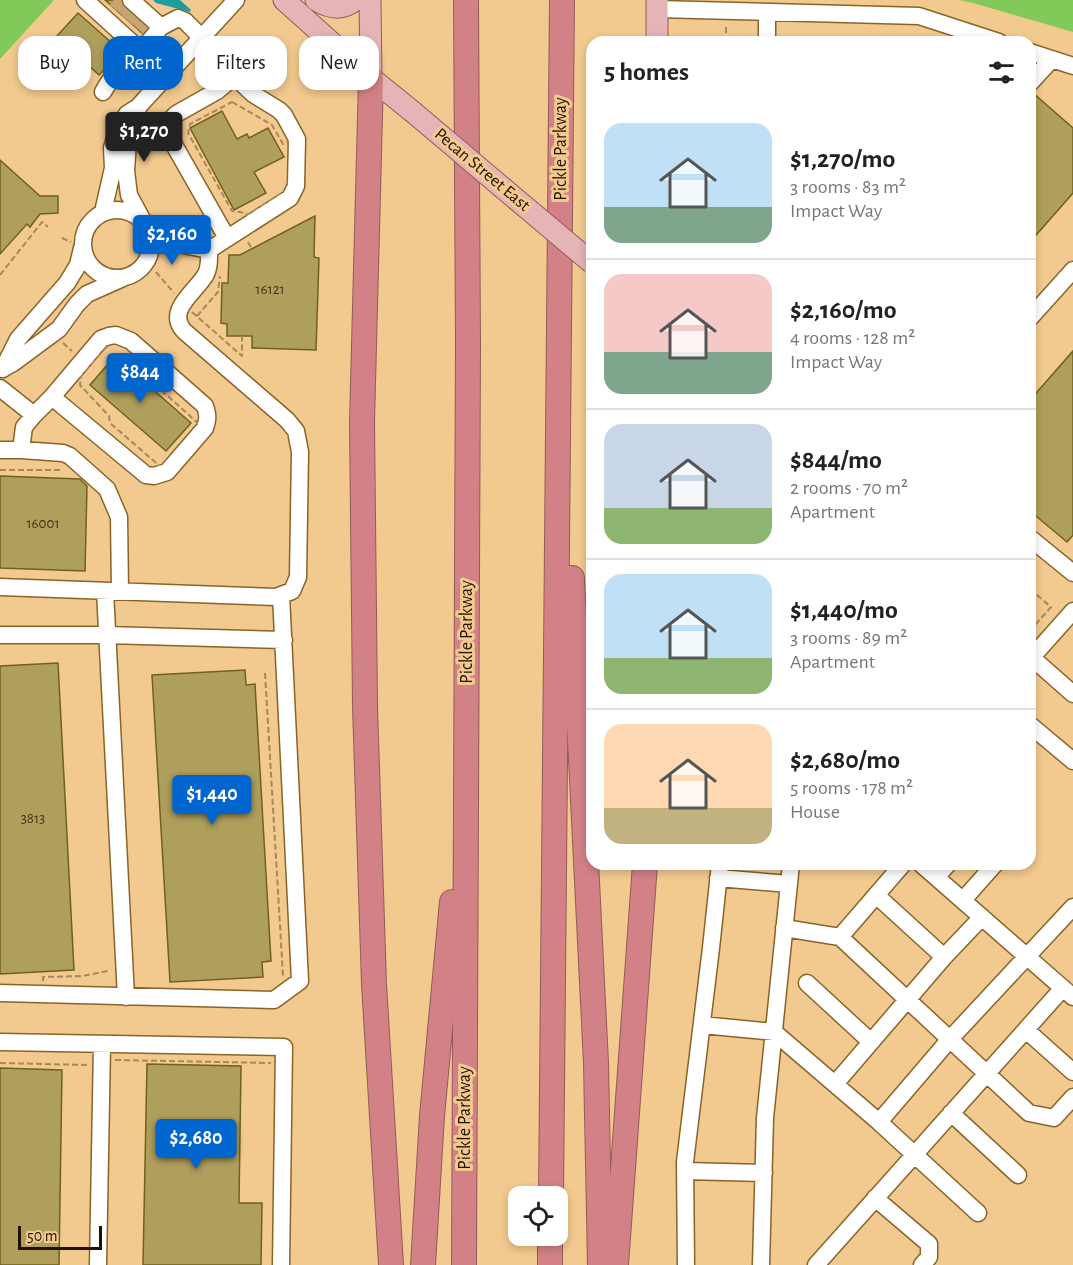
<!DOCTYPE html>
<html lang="en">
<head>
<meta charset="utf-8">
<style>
	:root { --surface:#fff; --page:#f6f6f6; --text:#222; --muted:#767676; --line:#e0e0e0; --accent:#0066ce }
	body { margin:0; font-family:"Alegreya Sans",sans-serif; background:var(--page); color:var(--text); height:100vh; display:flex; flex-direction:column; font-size:22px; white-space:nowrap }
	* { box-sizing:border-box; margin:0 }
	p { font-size:20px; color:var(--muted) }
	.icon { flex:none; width:33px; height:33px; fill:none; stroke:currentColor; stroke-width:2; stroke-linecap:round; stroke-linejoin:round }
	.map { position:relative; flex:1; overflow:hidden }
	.drawer { position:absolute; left:586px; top:36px; width:450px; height:834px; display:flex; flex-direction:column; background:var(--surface); border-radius:18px; box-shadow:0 3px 9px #0003 }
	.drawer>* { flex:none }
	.top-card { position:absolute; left:18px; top:36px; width:478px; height:54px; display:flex; gap:12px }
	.buttons { position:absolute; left:508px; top:1186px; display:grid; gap:12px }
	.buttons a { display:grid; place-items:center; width:60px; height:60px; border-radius:12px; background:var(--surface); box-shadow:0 3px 9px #0003; font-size:30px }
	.scale { position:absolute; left:18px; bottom:15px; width:84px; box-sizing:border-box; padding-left:6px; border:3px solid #211200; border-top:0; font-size:16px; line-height:21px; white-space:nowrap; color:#211200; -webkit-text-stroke:4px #f2c98e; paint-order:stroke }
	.price { position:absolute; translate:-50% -51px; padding:0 14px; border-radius:6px; background:var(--accent); color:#fff; font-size:20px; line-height:39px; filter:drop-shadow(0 2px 3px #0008) }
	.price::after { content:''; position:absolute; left:50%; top:36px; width:18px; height:14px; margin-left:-9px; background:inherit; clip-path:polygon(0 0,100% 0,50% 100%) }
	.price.on { background:#222; color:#fff }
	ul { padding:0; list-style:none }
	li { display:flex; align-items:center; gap:18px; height:150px; padding:0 18px }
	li+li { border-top:2px solid var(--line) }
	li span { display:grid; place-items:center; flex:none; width:168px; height:120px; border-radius:18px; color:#555 }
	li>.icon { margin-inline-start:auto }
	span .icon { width:72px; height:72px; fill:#fffc; stroke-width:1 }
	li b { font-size:26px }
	h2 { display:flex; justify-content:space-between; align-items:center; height:72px; padding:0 18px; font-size:26px }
	.tag { padding:0 21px; border-radius:18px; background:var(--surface); box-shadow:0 3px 9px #0003; font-size:21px; line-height:54px }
	.tag.on { background:var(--accent); color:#fff }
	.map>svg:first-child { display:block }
	.green { fill:#80ca5a }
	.water { fill:#1f9d9e }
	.building { fill:#af9f5c; stroke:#70611c; stroke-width:1.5 }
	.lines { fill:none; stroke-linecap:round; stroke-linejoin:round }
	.minor-tunnel { stroke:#c8a472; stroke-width:16; stroke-dasharray:16 8; stroke-linecap:butt }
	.minor-casing { stroke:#886429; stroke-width:19 }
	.major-casing { stroke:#945b58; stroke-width:23 }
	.highway-casing { stroke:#945b58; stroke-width:26 }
	.path { stroke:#a7875b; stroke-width:2; stroke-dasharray:6 3; stroke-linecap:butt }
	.minor { stroke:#fff; stroke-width:16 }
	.major { stroke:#e4b4b7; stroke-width:21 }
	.highway { stroke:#d28287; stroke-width:24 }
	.major-bridge-casing { stroke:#945b58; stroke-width:23; stroke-linecap:butt }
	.major-bridge { stroke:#e4b4b7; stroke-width:21 }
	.labels { text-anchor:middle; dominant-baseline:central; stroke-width:6; stroke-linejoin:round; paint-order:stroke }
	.number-label { font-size:15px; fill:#443517 }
	.street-label { font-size:18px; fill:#211200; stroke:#f2c98e }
</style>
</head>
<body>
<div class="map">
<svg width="1073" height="1265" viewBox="0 0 1073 1265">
	<rect width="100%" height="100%" fill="#f2c98e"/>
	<path class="green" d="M0,0h54l-54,59z
		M959,0h114v32l-100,-29z"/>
	<path class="water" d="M153,0h27l11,10 -1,2 -34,-9z"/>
	<path class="building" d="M105,0h16l3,8 22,20 -4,5z
		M78,13l44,39 -23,23 -42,-39z
		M1030,93h3l40,35v65l-43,49z
		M222,111l15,28 10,-5 2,4 19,-10 16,29 -30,15 12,21 -32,17 -44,-82z
		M0,160l40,36h18v17l-18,1 -10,13 -3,-3 -27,30z
		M315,216l-1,41 5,1 -3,92 -64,-2v-12h-25v-12l-6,-1 1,-40h6l1,-28h11z
		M1073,351v184l-6,7 -37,-31v-111z
		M115,356l76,67 -25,28 -76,-66z
		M0,476l80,3 7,7 -2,85 -85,-3z
		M58,663l16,307 -74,4v-308z
		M245,670l1,15 9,-1 16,277 -9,1 1,15 -93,5 -18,-307z
		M147,1064l94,2 -2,137h23l-1,62h-118z
		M0,1068l62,2 -3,195h-59z"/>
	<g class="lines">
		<path class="minor-tunnel" d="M116,10l8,-10
			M127,20l8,-9
			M139,30l8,-9"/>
		<g class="minor-casing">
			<path id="minor" d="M85,0l56,51c-16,10 -29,24 -38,41
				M131,0l30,27 -20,24
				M657,9l262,7 80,26
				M161,27l17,-9 7,3 17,17
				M767,42v-30
				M1030,52l43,14
				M1030,83l22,-24
				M138,107l-3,19 -7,15 -2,30 3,24 14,26
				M83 244a34 34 0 1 1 68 0a34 34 0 1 1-68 0Z
				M103,212l10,-44 -1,-20 6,-20 9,-14 11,-7 98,-107
				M150,232l18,4 10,8 31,6 81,-52 6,-12 1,-47 -13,-24 -5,-5 -26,-16 -54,-52
				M227,238l-58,-102c-1,-10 0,-17 9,-23l39,-22 18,-15
				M1030,318l43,-48
				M4,368l9,-5 46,-34 18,-25 10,-10 36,-16
				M3,369l15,-30 49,-56 11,-18 4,-17
				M0,388l34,27 18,-18 49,-58 8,-3 7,-1 15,6 74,65c3,9 3,13 0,22l-38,44 -13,4 -8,-1 -94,-78
				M34,415l-10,12 -3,23 42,3 7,3 37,33 12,28 1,74
				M0,450h21
				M1030,538l43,35
				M0,587l276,10 16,-6 6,-14 2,-125 -4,-21 -9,-11 -103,-89c-19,-21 13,-40 22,-57 4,-8 3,-16 3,-24
				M105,591l21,406
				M0,635h107l177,5
				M1030,656l43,38
				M1032,657l41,-46
				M1030,725l43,36
				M921,864l152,133
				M936,877l12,-13
				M718,878l71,6
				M876,895l68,62 38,-40
				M963,900l32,-36
				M784,928l56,9 63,-73
				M840,937l189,176 25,5 19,-21
				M807,983l64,59
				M0,993l274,7 26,-19 -19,-386
				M702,1025l72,7 105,90
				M1026,1030l47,42
				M0,1042l284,5 -3,218
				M835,1084l109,-127
				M951,1113l67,62
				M685,1171l79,2
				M875,1198l54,46v13l-7,8
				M978,1213l-99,-91 71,-83 123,-132
				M98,1265l4,-221
				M686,1265l-1,-103 26,-214 9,-84
				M761,1265l4,-147 26,-254
				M816,1265l247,-277"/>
		</g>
		<g class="major-casing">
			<path id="major" d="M284,0l87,78 42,34
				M316,0c13,8 26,11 39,0
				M370,0l1,78
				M657,0v42
				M504,189l25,21"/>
		</g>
		<g class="highway-casing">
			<path id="highway" d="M371,78l-9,344 3,284 9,278 17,281
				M572,578l24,485 4,202
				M551,1197l11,-1197
				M423,1265l9,-149 20,-214
				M464,1265l4,-921 -2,-344
				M550,1265v-29
				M616,1265l29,-401"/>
		</g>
		<path class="path" d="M726,42v-18
			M232,102l40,23 11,19 8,-4 -3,50 -41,25 -1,-2 -14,-2 -44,-78 2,-9z
			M62,238l9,4
			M248,242l4,7
			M156,272l18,21
			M0,275l42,-53 6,5
			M192,312l50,44v-20
			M197,316l21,-24 2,-16
			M111,342h9l27,23 -6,7 59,53 -38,43 -52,-45 -1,-7 -29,-31 1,-10z
			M63,343l9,8
			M0,470h61
			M1030,589l21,18 -16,18 -5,2
			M265,673l18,303
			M43,981v-4l39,-1 26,-5
			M115,1060l156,3
			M0,1063l87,2"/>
		<use href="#minor" class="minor"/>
		<use href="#major" class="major"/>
		<use href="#highway" class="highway"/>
		<g class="major-bridge-casing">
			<path id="major-bridge" d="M413,112l91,77
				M529,210l63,53"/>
		</g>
		<use href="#major-bridge" class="major-bridge"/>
	</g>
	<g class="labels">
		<g class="number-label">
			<text x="270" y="289">16121</text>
			<text x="43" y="523">16001</text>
			<text x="33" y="818">3813</text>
		</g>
		<g class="street-label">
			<text transform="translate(561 149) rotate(-90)">Pickle Parkway</text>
			<text transform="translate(482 170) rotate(40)">Pecan Street East</text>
			<text transform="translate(467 632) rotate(-90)">Pickle Parkway</text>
			<text transform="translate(465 1118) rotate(-90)">Pickle Parkway</text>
		</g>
	</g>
</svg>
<div class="buttons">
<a><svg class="icon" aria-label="locate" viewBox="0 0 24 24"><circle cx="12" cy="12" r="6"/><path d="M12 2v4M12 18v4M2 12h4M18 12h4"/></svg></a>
</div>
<div class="scale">50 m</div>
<b class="price on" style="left:144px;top:163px">$1,270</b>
<b class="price" style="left:172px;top:266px">$2,160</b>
<b class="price" style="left:140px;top:404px">$844</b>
<b class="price" style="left:212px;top:826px">$1,440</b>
<b class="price" style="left:196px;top:1170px">$2,680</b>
<div class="top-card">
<a class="tag">Buy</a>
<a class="tag on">Rent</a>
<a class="tag">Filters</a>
<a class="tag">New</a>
</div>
<section class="drawer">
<h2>5 homes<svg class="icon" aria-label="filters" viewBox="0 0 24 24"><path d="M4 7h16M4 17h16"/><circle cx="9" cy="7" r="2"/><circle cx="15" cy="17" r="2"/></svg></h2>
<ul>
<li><span style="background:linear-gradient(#bfe0f5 70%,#7fa58c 0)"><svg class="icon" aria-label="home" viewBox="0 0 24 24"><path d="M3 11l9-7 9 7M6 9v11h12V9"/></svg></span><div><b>$1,270/mo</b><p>3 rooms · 83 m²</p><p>Impact Way</p></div></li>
<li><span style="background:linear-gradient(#f6c9c9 65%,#7fa58c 0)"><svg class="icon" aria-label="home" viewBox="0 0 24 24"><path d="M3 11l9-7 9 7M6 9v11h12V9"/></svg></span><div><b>$2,160/mo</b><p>4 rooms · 128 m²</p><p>Impact Way</p></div></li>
<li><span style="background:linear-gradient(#c9d6e8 70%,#8fb573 0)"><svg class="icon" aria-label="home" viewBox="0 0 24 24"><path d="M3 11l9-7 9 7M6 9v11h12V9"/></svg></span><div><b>$844/mo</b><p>2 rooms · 70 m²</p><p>Apartment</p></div></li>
<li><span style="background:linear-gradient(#bfe0f5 70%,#8fb573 0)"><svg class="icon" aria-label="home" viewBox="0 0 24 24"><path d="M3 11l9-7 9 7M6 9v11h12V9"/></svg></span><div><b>$1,440/mo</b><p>3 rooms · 89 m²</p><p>Apartment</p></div></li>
<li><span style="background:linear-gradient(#ffd9b3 70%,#c2b280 0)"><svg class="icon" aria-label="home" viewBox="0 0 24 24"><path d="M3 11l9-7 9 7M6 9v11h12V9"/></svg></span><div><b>$2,680/mo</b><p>5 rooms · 178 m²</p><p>House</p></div></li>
</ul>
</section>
</div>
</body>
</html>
